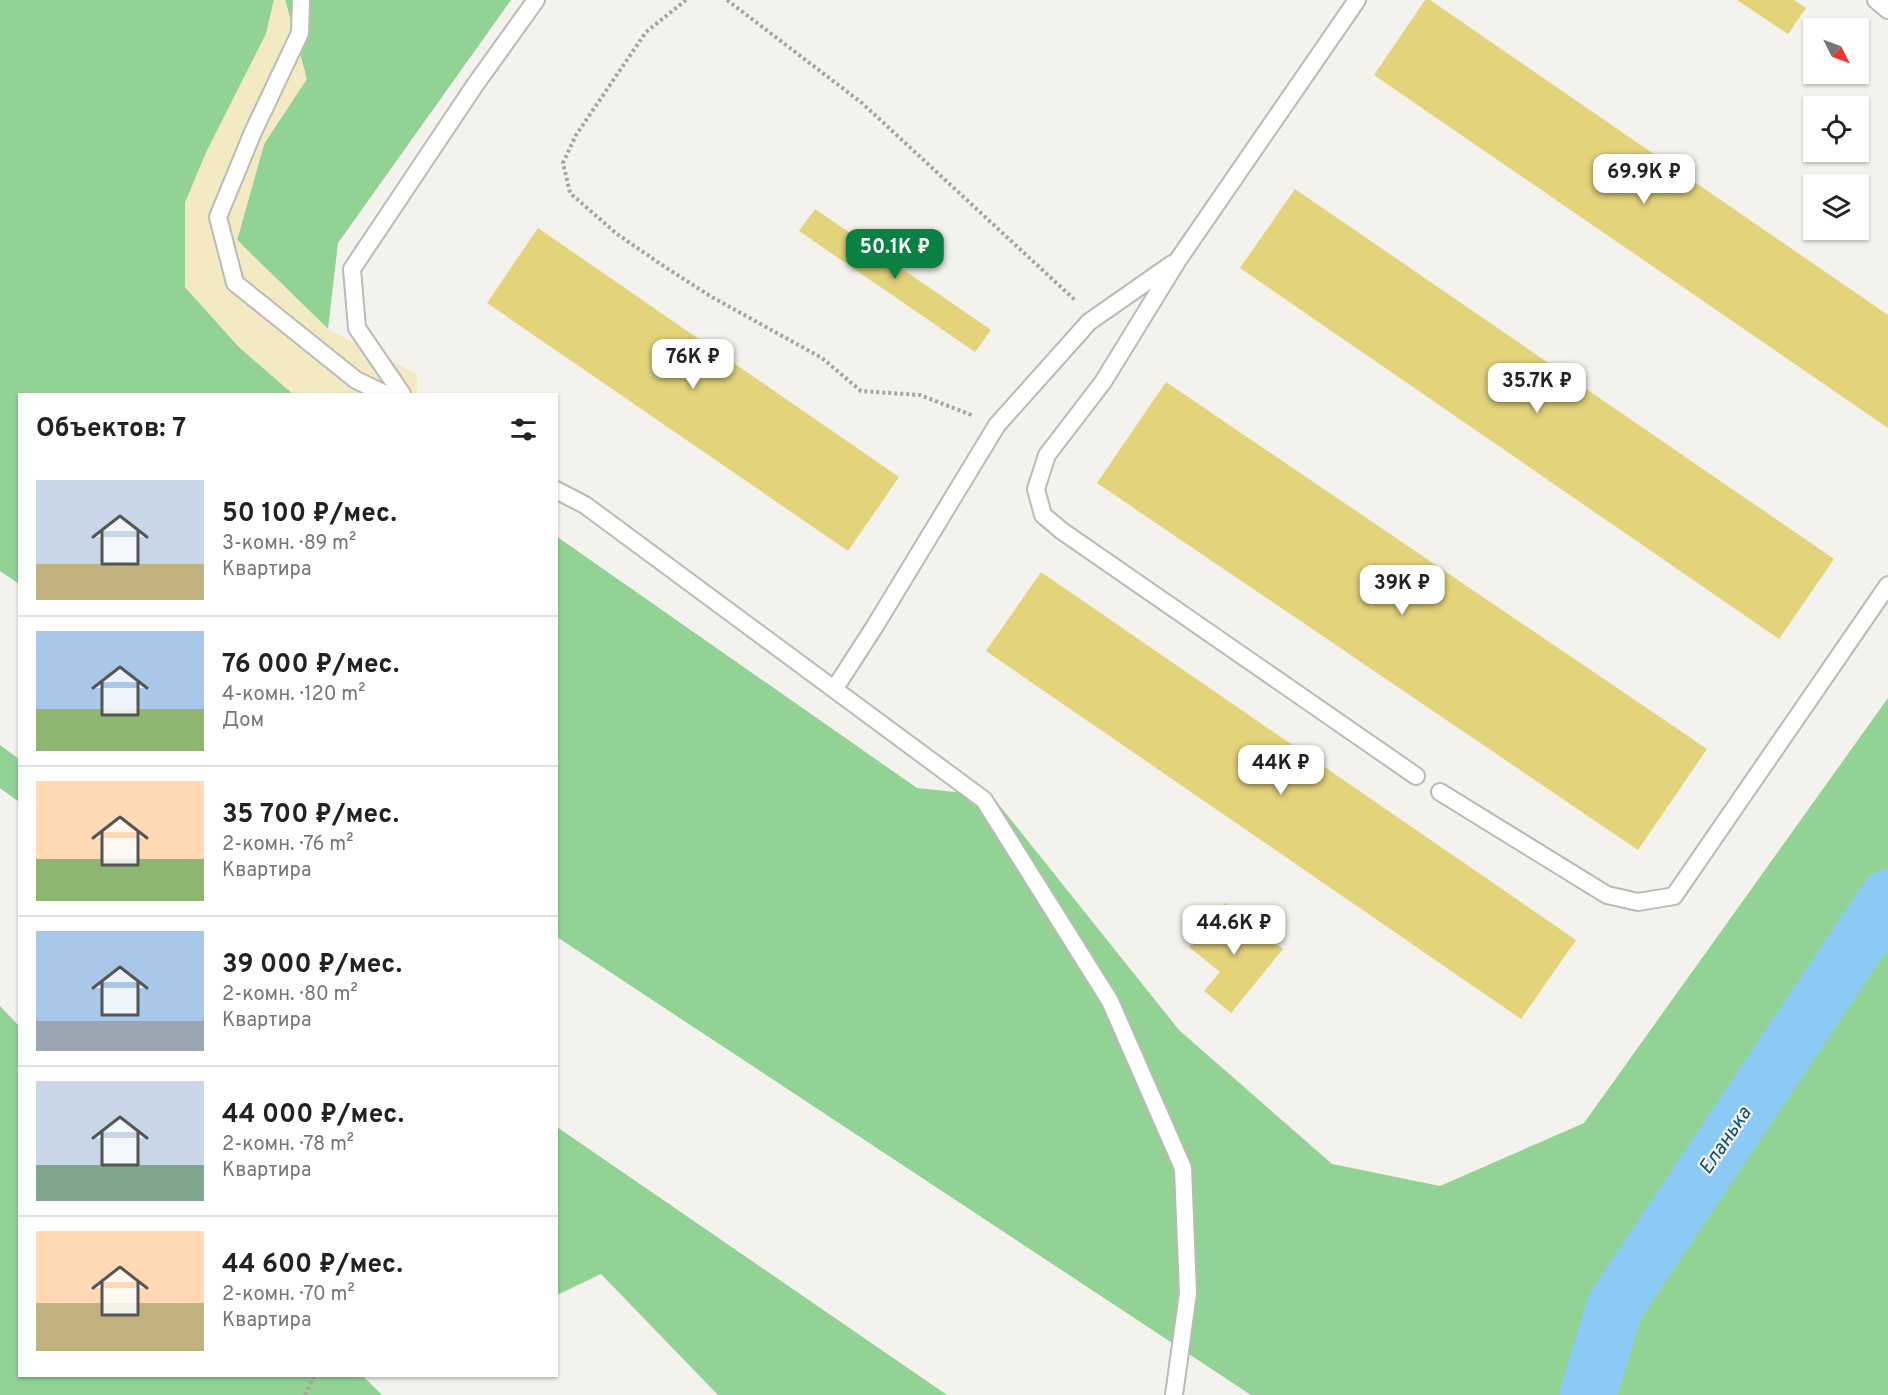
<!DOCTYPE html>
<html lang="ru">
<head>
<meta charset="utf-8">
<style>
	:root { --surface:#fff; --page:#f2f2f2; --text:#222; --muted:#767676; --line:#e0e0e0; --accent:#0b8043 }
	body { margin:0; font-family:Overpass,sans-serif; background:var(--page); color:var(--text); height:100vh; display:flex; flex-direction:column; font-size:22px; white-space:nowrap }
	* { box-sizing:border-box; margin:0 }
	p { font-size:20px; color:var(--muted) }
	.icon { flex:none; width:33px; height:33px; fill:none; stroke:currentColor; stroke-width:2; stroke-linecap:round; stroke-linejoin:round }
	.map { position:relative; flex:1; overflow:hidden }
	.details { position:absolute; left:18px; top:393px; width:540px; height:984px; display:flex; flex-direction:column; background:var(--surface); border-radius:0px; box-shadow:0 2px 4px #0004 }
	.details>* { flex:none }
	.needle { width:39px; rotate:132deg }
	.buttons { position:absolute; left:1803px; top:18px; display:grid; gap:12px }
	.buttons a { display:grid; place-items:center; width:66px; height:66px; border-radius:0px; background:var(--surface); box-shadow:0 2px 4px #0004; font-size:30px }
	.price { position:absolute; translate:-50% -51px; padding:0 14px; border-radius:12px; background:#fff; color:#222; font-size:20px; line-height:39px; filter:drop-shadow(0 2px 3px #0008) }
	.price::after { content:''; position:absolute; left:50%; top:36px; width:18px; height:14px; margin-left:-9px; background:inherit; clip-path:polygon(0 0,100% 0,50% 100%) }
	.price.on { background:var(--accent); color:#fff }
	ul { padding:0; list-style:none }
	li { display:flex; align-items:center; gap:18px; height:150px; padding:0 18px }
	li+li { border-top:2px solid var(--line) }
	li span { display:grid; place-items:center; flex:none; width:168px; height:120px; border-radius:0px; color:#555 }
	li>.icon { margin-inline-start:auto }
	span .icon { width:72px; height:72px; fill:#fffc; stroke-width:1 }
	li b { font-size:26px }
	h2 { display:flex; justify-content:space-between; align-items:center; height:72px; padding:0 18px; font-size:26px }
	.map>svg:first-child { display:block }
	.green { fill:#92d295 }
	.sand { fill:#f3e9c3 }
	.lines { fill:none; stroke-linecap:round; stroke-linejoin:round }
	.river { stroke:#8bcaf5; stroke-width:57 }
	.building { fill:#e3d37b }
	.lane-casing { stroke:#bbbab5; stroke-width:20 }
	.path { stroke:#a6a5a1; stroke-width:4; stroke-dasharray:3 3; stroke-linecap:butt }
	.lane { stroke:#fff; stroke-width:16 }
	.labels { text-anchor:middle; dominant-baseline:central; stroke-width:4.5; stroke-linejoin:round; paint-order:stroke }
	.water-label { font-size:20px; font-style:italic; fill:#104f72; stroke:#f3f2ed }
</style>
</head>
<body>
<div class="map">
<svg width="1888" height="1395" viewBox="0 0 1888 1395">
	<rect width="100%" height="100%" fill="#f3f2ed"/>
	<path class="green" d="M0,0h274l-8,34 -60,119 -21,50v84l54,60 54,47h-273l-1,190 -19,-13z
		M285,0h226l-173,243 -10,86 -91,-89 27,-96 42,-68z
		M556,536l361,252 75,8 187,234 153,134 108,22 144,-63 304,-425v697h-637l-694,-458z
		M0,745l19,14v43l-19,-14z
		M0,1006l19,20 1,350h343l19,19h-382z
		M557,1127l390,268h-229l-117,-121 -44,21z"/>
	<path class="sand" d="M274,0h11l22,79 -43,65 -27,96 91,89 89,45v20h-124l-54,-47 -54,-60v-84l21,-50 60,-119z"/>
	<g class="lines">
		<path class="river" d="M1588,1395l27,-89 273,-408"/>
	</g>
	<path class="building" d="M1425,0h5l458,315v113l-514,-353z
		M1737,0h57l12,8 -18,26z
		M1295,189l539,370 -55,80 -539,-371z
		M815,209l176,121 -16,22 -176,-121z
		M538,228l361,249 -51,74 -361,-248z
		M1166,382l541,367 -69,101 -541,-367z
		M1041,572l535,368 -55,79 -535,-368z
		M1225,903l58,46 -52,64 -27,-22 16,-19 -31,-25z"/>
	<g class="lines">
		<g class="lane-casing">
			<path id="lane" d="M301,0l-1,33 -47,99 -35,85 17,66 121,97 29,14
				M1357,0l-179,260 -75,122 -56,73 -11,34 7,26 19,16 354,245
				M1876,0l12,10
				M402,394l-45,-66 -5,-59 123,-184 61,-85
				M556,490l29,15 399,295 126,201 73,167 5,125 -14,102
				M835,688l40,-62 122,-201 92,-103 83,-58
				M1440,792l167,103 31,7 36,-6 214,-311"/>
		</g>
		<path class="path" d="M686,0l-40,32 -70,103 -13,28 7,30 47,41 48,33 45,29 112,62 39,33 59,4 54,21
			M727,0l135,103 214,198
			M305,1395l9,-19"/>
		<use href="#lane" class="lane"/>
	</g>
	<g class="labels">
		<g class="water-label">
			<text transform="translate(1726 1141) rotate(-56)">Еланька</text>
		</g>
	</g>
</svg>
<div class="buttons">
<a><svg class="needle" viewBox="-14 -14 28 28"><path d="M0-13l5 13h-10z" fill="#e53935"/><path d="M0 13l5-13h-10z" fill="#767676"/></svg></a>
<a><svg class="icon" aria-label="locate" viewBox="0 0 24 24"><circle cx="12" cy="12" r="6"/><path d="M12 2v4M12 18v4M2 12h4M18 12h4"/></svg></a>
<a><svg class="icon" aria-label="layers" viewBox="0 0 24 24"><path d="M12 4l9 5-9 5-9-5zM3 14l9 5 9-5"/></svg></a>
</div>
<b class="price" style="left:1644px;top:205px">69.9K ₽</b>
<b class="price on" style="left:895px;top:280px">50.1K ₽</b>
<b class="price" style="left:693px;top:390px">76K ₽</b>
<b class="price" style="left:1537px;top:414px">35.7K ₽</b>
<b class="price" style="left:1402px;top:616px">39K ₽</b>
<b class="price" style="left:1281px;top:796px">44K ₽</b>
<b class="price" style="left:1234px;top:956px">44.6K ₽</b>
<section class="details">
<h2>Объектов: 7<svg class="icon" aria-label="filters" viewBox="0 0 24 24"><path d="M4 7h16M4 17h16"/><circle cx="9" cy="7" r="2"/><circle cx="15" cy="17" r="2"/></svg></h2>
<ul>
<li><span style="background:linear-gradient(#c9d6e8 70%,#c2b280 0)"><svg class="icon" aria-label="home" viewBox="0 0 24 24"><path d="M3 11l9-7 9 7M6 9v11h12V9"/></svg></span><div><b>50 100 ₽/мес.</b><p>3-комн. · 89 m²</p><p>Квартира</p></div></li>
<li><span style="background:linear-gradient(#a9c7e8 65%,#8fb573 0)"><svg class="icon" aria-label="home" viewBox="0 0 24 24"><path d="M3 11l9-7 9 7M6 9v11h12V9"/></svg></span><div><b>76 000 ₽/мес.</b><p>4-комн. · 120 m²</p><p>Дом</p></div></li>
<li><span style="background:linear-gradient(#ffd9b3 65%,#8fb573 0)"><svg class="icon" aria-label="home" viewBox="0 0 24 24"><path d="M3 11l9-7 9 7M6 9v11h12V9"/></svg></span><div><b>35 700 ₽/мес.</b><p>2-комн. · 76 m²</p><p>Квартира</p></div></li>
<li><span style="background:linear-gradient(#a9c7e8 75%,#9aa5b1 0)"><svg class="icon" aria-label="home" viewBox="0 0 24 24"><path d="M3 11l9-7 9 7M6 9v11h12V9"/></svg></span><div><b>39 000 ₽/мес.</b><p>2-комн. · 80 m²</p><p>Квартира</p></div></li>
<li><span style="background:linear-gradient(#c9d6e8 70%,#7fa58c 0)"><svg class="icon" aria-label="home" viewBox="0 0 24 24"><path d="M3 11l9-7 9 7M6 9v11h12V9"/></svg></span><div><b>44 000 ₽/мес.</b><p>2-комн. · 78 m²</p><p>Квартира</p></div></li>
<li><span style="background:linear-gradient(#ffd9b3 60%,#c2b280 0)"><svg class="icon" aria-label="home" viewBox="0 0 24 24"><path d="M3 11l9-7 9 7M6 9v11h12V9"/></svg></span><div><b>44 600 ₽/мес.</b><p>2-комн. · 70 m²</p><p>Квартира</p></div></li>
</ul>
</section>
</div>
</body>
</html>
